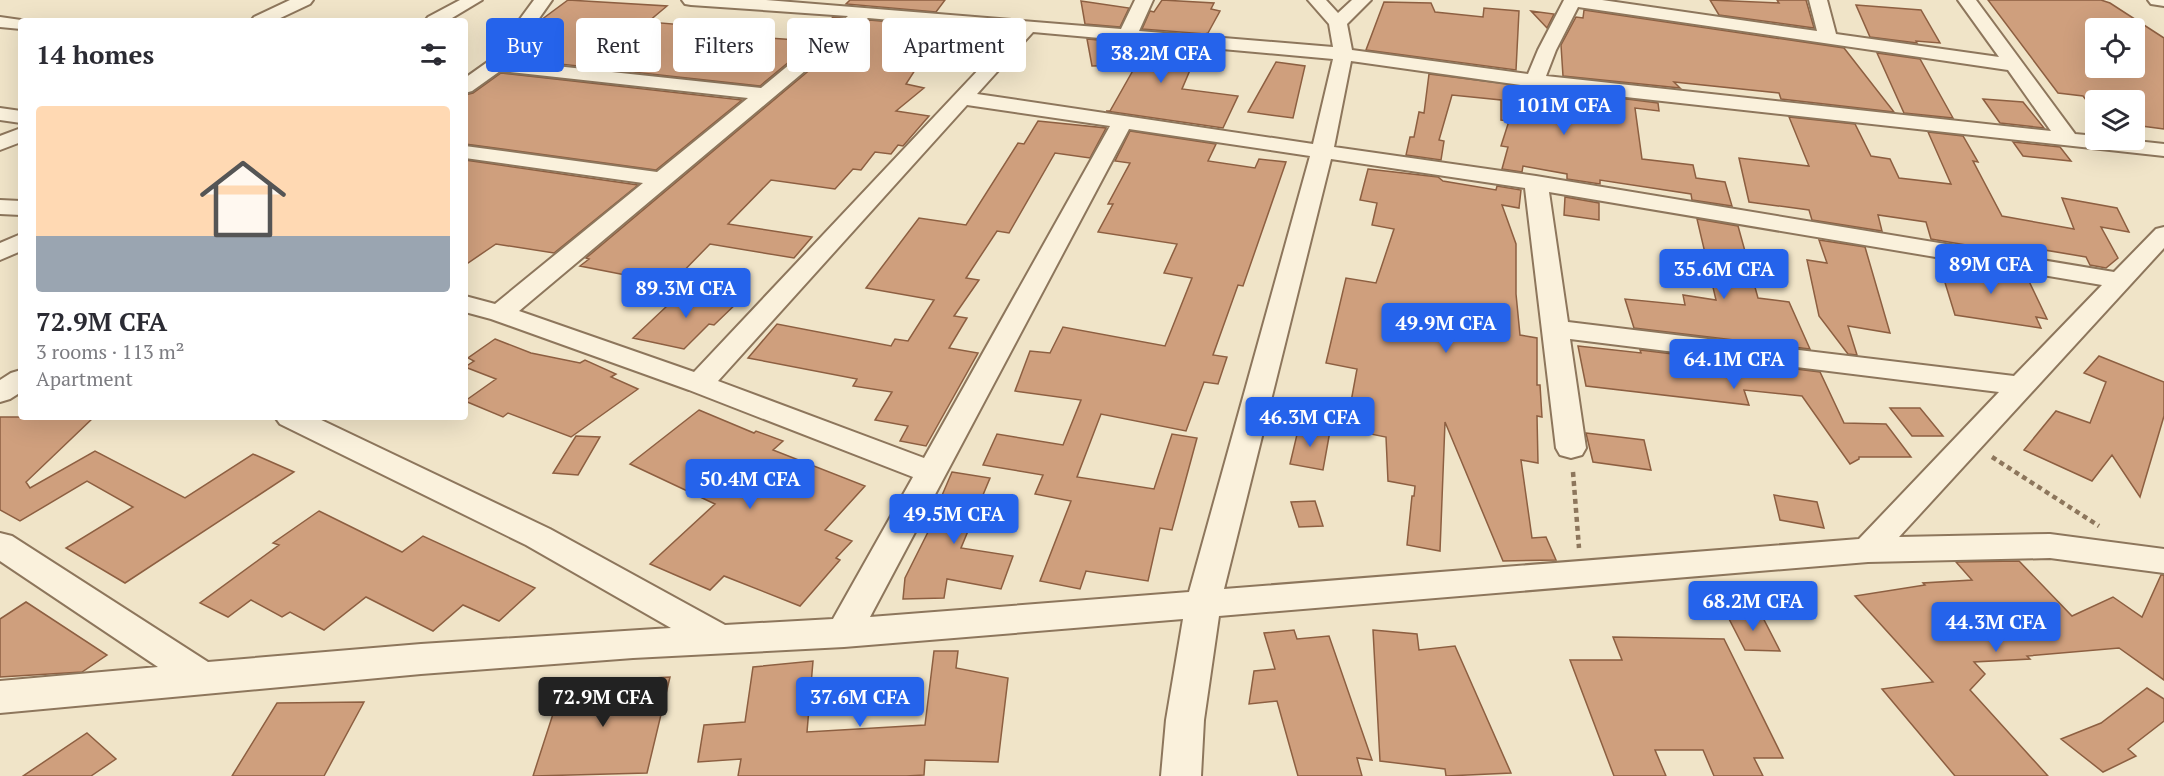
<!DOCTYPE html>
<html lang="en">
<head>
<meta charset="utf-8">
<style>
	:root { --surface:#fff; --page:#f7f7f7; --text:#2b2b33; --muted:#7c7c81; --line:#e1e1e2; --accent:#2563eb }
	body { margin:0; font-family:"PT Serif",serif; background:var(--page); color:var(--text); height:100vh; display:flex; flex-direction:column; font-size:22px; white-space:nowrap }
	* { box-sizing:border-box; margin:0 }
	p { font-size:20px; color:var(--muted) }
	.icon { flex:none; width:33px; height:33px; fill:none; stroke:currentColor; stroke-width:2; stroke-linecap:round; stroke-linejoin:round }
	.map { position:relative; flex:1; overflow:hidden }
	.details { position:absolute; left:18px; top:18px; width:450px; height:402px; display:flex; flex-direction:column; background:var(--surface); border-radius:6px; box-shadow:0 6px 24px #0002 }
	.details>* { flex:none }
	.banner { position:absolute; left:486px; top:18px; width:570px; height:54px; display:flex; gap:12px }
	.buttons { position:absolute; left:2085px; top:18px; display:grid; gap:12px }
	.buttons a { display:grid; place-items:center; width:60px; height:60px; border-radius:6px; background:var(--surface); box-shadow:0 6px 24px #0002; font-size:30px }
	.price { position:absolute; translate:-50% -51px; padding:0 14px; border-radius:6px; background:var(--accent); color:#fff; font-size:20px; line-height:39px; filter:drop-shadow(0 2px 3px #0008) }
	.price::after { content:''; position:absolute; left:50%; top:36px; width:18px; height:14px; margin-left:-9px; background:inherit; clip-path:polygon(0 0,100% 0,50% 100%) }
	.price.active { background:#222; color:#fff }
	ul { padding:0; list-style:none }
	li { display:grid; align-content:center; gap:12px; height:318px; padding:0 18px }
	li+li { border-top:2px solid var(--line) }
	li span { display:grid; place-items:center; height:186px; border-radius:6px; color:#555 }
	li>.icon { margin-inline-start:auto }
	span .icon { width:108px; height:108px; fill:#fffc; stroke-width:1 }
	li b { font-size:26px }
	h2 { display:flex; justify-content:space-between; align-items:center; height:72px; padding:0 18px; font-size:26px }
	.chip { padding:0 21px; border-radius:6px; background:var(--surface); box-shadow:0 6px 24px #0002; font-size:21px; line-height:54px }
	.chip.active { background:var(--accent); color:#fff }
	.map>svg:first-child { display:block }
	.building { fill:#cf9f7d; stroke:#8d5f41; stroke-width:1.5; fill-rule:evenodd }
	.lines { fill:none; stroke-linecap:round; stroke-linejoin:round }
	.minor-casing { stroke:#8d765c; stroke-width:4 }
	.path { stroke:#8d765c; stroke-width:4.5; stroke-dasharray:5 4; stroke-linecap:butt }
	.minor { fill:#faf1dc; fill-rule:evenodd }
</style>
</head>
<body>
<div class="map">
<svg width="2164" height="776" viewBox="0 0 2164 776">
	<rect width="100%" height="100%" fill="#f0e4c8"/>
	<path class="building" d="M568,0l99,6 -19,16 98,8 -6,6 57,4 13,-10 10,2 13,-15 9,1 -82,68 -246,-27 27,-39z
		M850,0h95l-9,12 -90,-8z
		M1162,0l52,3 -3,6 9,2 -12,22 -3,1 -63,-5 8,-18 4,1z
		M1710,0l69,3 -2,-3h29l8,28 -95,-13z
		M1988,0h113l9,3 54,35v91l-30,-4v-25h-38v13l-13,-17 -25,-3zM2096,28h38v40h-38z
		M1081,1l48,7 -9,19 -35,-3z
		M1384,2l47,1 4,9 48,5 1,-9 35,3 -3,59 -150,-20z
		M1856,5l65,5 19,33 -24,-2 1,2 -47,-6z
		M1584,10l260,38 50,64 -113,-13 -2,-6 -105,-11 6,6 -117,-12 -2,-31 15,-28 7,1z
		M1531,11l23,3 -7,14z
		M869,20l58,5 -13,18 7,1 -19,19 17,1 -13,20 18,4 -28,23 33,5 -26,30 -5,-1 -7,9 -16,-2 -14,18 -8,-1 -18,20 -64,-9 -43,44 84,13 -18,21 -84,-14 -39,40 -91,-18 9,-7 -3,-1z
		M1087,39l112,10 -17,40 56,7 -15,32 -117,-17h4l26,-46 -44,1z
		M1877,53l43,6 33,59 -49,-5z
		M1276,62l29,4 -12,52 -45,-6z
		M501,73l241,27 -86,70 -191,-26v-49l8,-2z
		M1429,74l229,29 1,8 -24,-3 7,51 51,6 3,13 29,4 7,24 -40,-6 -1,-6 -91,-14v4l-33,-5v-5l-44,-8 -1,6 -20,-3 6,-22 -7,-1 8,-25 -8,-1v-20l-49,-5 -13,45 5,1 -3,19 -35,-5 4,-18h4l5,-25 5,1z
		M1983,99l40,3 21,26 -44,-5z
		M1789,117l66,7 16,32 19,3 9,19 52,6 -23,-52 35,4 15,26 -5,-1 29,55 72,13 -12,-31 55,10 12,24 -28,-5 17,31 -12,10 -16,-3 -4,-8 -71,-12 4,9 -88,-15 -5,-17 -48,-7 4,16 -70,-11 -3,-10 -60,-8 -10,-44 70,8z
		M1038,121l68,7 -16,30 -35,-5 -46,80 -12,-2 -31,47 13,2 -25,36 13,2 -18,30 29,5 -52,93 -26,-5 8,-15 -33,-6 17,-28 -39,-6 4,-7 -109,-21 29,-34 114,22 4,-7 13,2 26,-41 -68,-12 53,-70 47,7 52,-82 6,1z
		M1130,131l86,13 -8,17 47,7 4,-9 27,3 -43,124 -5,-1 -25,70 14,2 -9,27 -14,-2 -18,49 -85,-17 -24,63 77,12 18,-55 25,4 -25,92 -12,-2 -12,53 -62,-10 -6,18 -40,-8 31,-80 -36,-7 8,-19 -60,-10 14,-31 66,11 18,-45 -66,-9 15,-40 20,2 13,-26 102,19 27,-68 -28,-5 13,-29 -79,-12 15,-28h-5l22,-41 -15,-2z
		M2013,142l47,5 11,14 -48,-5z
		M465,160l173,25 -84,68 -58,-9 -31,21z
		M1368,169l70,8 5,4 53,9 1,-4 24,4 -2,18 -17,-3 14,39v50l4,41 17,3v47h3l2,32 -5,-1 1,47 -17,-3 11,78 14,-1 10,23 -53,1 -58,-139 -5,129 -33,-6 5,-49h2l1,-10 -27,-5 -2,-44 -40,-8 11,-60 -31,-6 20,-85 30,5 18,-54 -22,-4 5,-22 -17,-3z
		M1565,197l34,6v17l-35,-5z
		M1697,219l41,7 20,72 31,4 21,47 -176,-21 -9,-29 60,6 -2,-10 33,5z
		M1819,240l46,7 25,86 -42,-7 9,29 -9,-1 -29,-38 -12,-56 20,3z
		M1938,260l88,15 21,44 -11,-2 5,11 -86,-13z
		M685,289l54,12 -25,24 -5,-1 -25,25 -51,-11z
		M495,339l36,14 49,10 5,-3 31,14 -5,3 27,12 -67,48 -63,-24 -5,4 -38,-16 31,-22 -31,-12 9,-6 -6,-3z
		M1578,346l63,7 -1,-3 180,22 24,51 42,1 25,33h-52v2l-9,5 -48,-68 -58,-6 5,15 -163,-19z
		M2099,356l65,26v34l-24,81 -28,-42 -20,26 -68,-31 32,-39 34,12 16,-41 -22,-9z
		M1890,408h30l23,28h-31z
		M699,410l55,23 2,-2 27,10 -10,9 92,36 -40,44 27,11 -16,17 4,2 -40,46 -76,-30 -14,14 -60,-26 65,-60 -85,-40z
		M0,417h94l-68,65 4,6 65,-37 90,47 68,-44 41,18 -169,111 -59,-35 67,-41 -46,-26 -67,40 -20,-11z
		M1299,426l31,5 -7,39 -33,-6z
		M1586,433l58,7 7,30 -58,-8z
		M576,436l24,1 -22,38 -25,-2z
		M952,472l38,6 -29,70 52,8 -12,33 -54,-10 -3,19 -41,1 2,-21 32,-64h-3z
		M1774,495l43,7 7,26 -44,-8z
		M1315,501l8,25 -24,1 -8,-25z
		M319,511l83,41 21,-16 112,52 -36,33 -36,-16 -30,26 -67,-34 -42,33 -34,-18 -8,5 -31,-17 -23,17 -28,-14 79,-58 -6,-2z
		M2019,561l53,55 41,-19 29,20 19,-42h3v105l-45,-32 -92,8 3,3 -56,3 11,12 -15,16 78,86h-93l-73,-87 51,-7 -78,-86 70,-11 -2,-2 49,-3 -16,-18z
		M26,602l81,53 -25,17 -82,5v-58z
		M1726,613l35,1 19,37 -35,-1z
		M1294,630l3,9 32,-3 43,124 -15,-2 5,18h-64l-21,-75 -28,3 5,-33 21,-2 -11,-36z
		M1373,630l44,4 2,16 36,-4 56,127 -65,3 -1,-7 -65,-8z
		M1613,637l111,2 59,119h-29l9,18h-49l-11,-26h-48l11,26h-52l-44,-116h52z
		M934,651h24l-2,17 52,10 -10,84 -73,-2 -1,15 -18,1h-168l3,-17 -43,3 6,-37 41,-3 8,-55 60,-6 -6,71 118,-7z
		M670,677l-23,96 -114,3 30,-93z
		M2147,688l17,11v22l-36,28 8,7 -33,16 -42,-33 40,-16z
		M364,702l-40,74h-92l45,-73z
		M87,733l29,26 -25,17h-68z"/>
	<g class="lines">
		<g class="minor-casing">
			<path id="minor" d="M290,0h23l-3,4 -36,17h-23l3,-4z
				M460,0h22l-35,21h-22l3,-4z
				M534,0h18l-43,61 252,27 87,-72 -157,-11 -6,-1 -3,-4h84l355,29 14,-29h18l-14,31 194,16 -4,-23 -21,-24h18l12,13 14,-13h19l-24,24 5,26 176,24 10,-24 26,-50h38l215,31 -8,-31h18l9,34 163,23 -41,-57h18l99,134 21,2v4h31l37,4v12l-629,-69 -184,-26 -17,86 202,29 578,96 42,-43 8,-2v21l-265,289 151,-3 114,15v24l-114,-15 -182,4 -649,54 -15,104 -3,56h-40l5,-56 17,-101 -339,28 -211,11 -212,16 -421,39v-32l158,-14 -158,-106v-28l12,3 196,126 213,-18 250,-16 -145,-83 -246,-121 -5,-7h40l235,112 175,96 108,-6 80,-142 -224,-87 -198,-71 -26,-7v-16l30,8 148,-121 -178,-25v-12l192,26 91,-74 -248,-27 -28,20 -7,2v-15l24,-17zM1578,7l430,63 43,61 -505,-55 10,-26zM868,18l147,13 -321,341 -175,-61zM1033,32l300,27 -20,85 -336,-50zM967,105l143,21 -186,332 -206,-77zM1129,129l181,27 -121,436 -319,25zM1331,159l194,29 31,260 4,7 11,3 11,-3 4,-7 -16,-109 429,53 -140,147 -635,50zM1549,192l553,93 -88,91 -446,-54z
				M2148,0h16v6l-13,-2z
				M0,17l28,4h-7v8l-21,-2z
				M0,108l21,3v12l-21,-3z
				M21,128v14l-21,8v-14z
				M0,200l21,1v14l-21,-1z
				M21,234v17l-21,9v-17z
				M21,370v22l-11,7 -10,3v-22l11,-7z"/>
		</g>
		<path class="path" d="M1992,457l107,69
			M1573,472l6,76"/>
		<use href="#minor" class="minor"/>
	</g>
</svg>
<div class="buttons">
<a><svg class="icon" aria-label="locate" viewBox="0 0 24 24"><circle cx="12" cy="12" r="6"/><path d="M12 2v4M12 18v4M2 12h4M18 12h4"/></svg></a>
<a><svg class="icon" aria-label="layers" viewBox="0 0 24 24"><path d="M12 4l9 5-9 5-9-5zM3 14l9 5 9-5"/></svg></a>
</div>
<b class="price" style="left:1161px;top:84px">38.2M CFA</b>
<b class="price" style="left:1564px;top:136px">101M CFA</b>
<b class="price" style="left:1991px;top:295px">89M CFA</b>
<b class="price" style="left:1724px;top:300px">35.6M CFA</b>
<b class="price" style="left:686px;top:319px">89.3M CFA</b>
<b class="price" style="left:1446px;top:354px">49.9M CFA</b>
<b class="price" style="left:1734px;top:390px">64.1M CFA</b>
<b class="price" style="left:1310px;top:448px">46.3M CFA</b>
<b class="price" style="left:750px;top:510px">50.4M CFA</b>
<b class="price" style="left:954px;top:545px">49.5M CFA</b>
<b class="price" style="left:1753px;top:632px">68.2M CFA</b>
<b class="price" style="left:1996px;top:653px">44.3M CFA</b>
<b class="price active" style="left:603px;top:728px">72.9M CFA</b>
<b class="price" style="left:860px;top:728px">37.6M CFA</b>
<div class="banner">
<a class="chip active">Buy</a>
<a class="chip">Rent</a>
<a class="chip">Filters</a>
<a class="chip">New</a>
<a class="chip">Apartment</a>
</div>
<section class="details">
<h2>14 homes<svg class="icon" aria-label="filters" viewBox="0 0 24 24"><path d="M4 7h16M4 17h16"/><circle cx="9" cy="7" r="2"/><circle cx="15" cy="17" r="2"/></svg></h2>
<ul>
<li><span style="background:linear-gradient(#ffd9b3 70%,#9aa5b1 0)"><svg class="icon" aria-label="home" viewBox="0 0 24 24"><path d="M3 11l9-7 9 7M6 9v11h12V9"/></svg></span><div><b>72.9M CFA</b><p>3 rooms · 113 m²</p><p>Apartment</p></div></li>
</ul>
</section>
</div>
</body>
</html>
